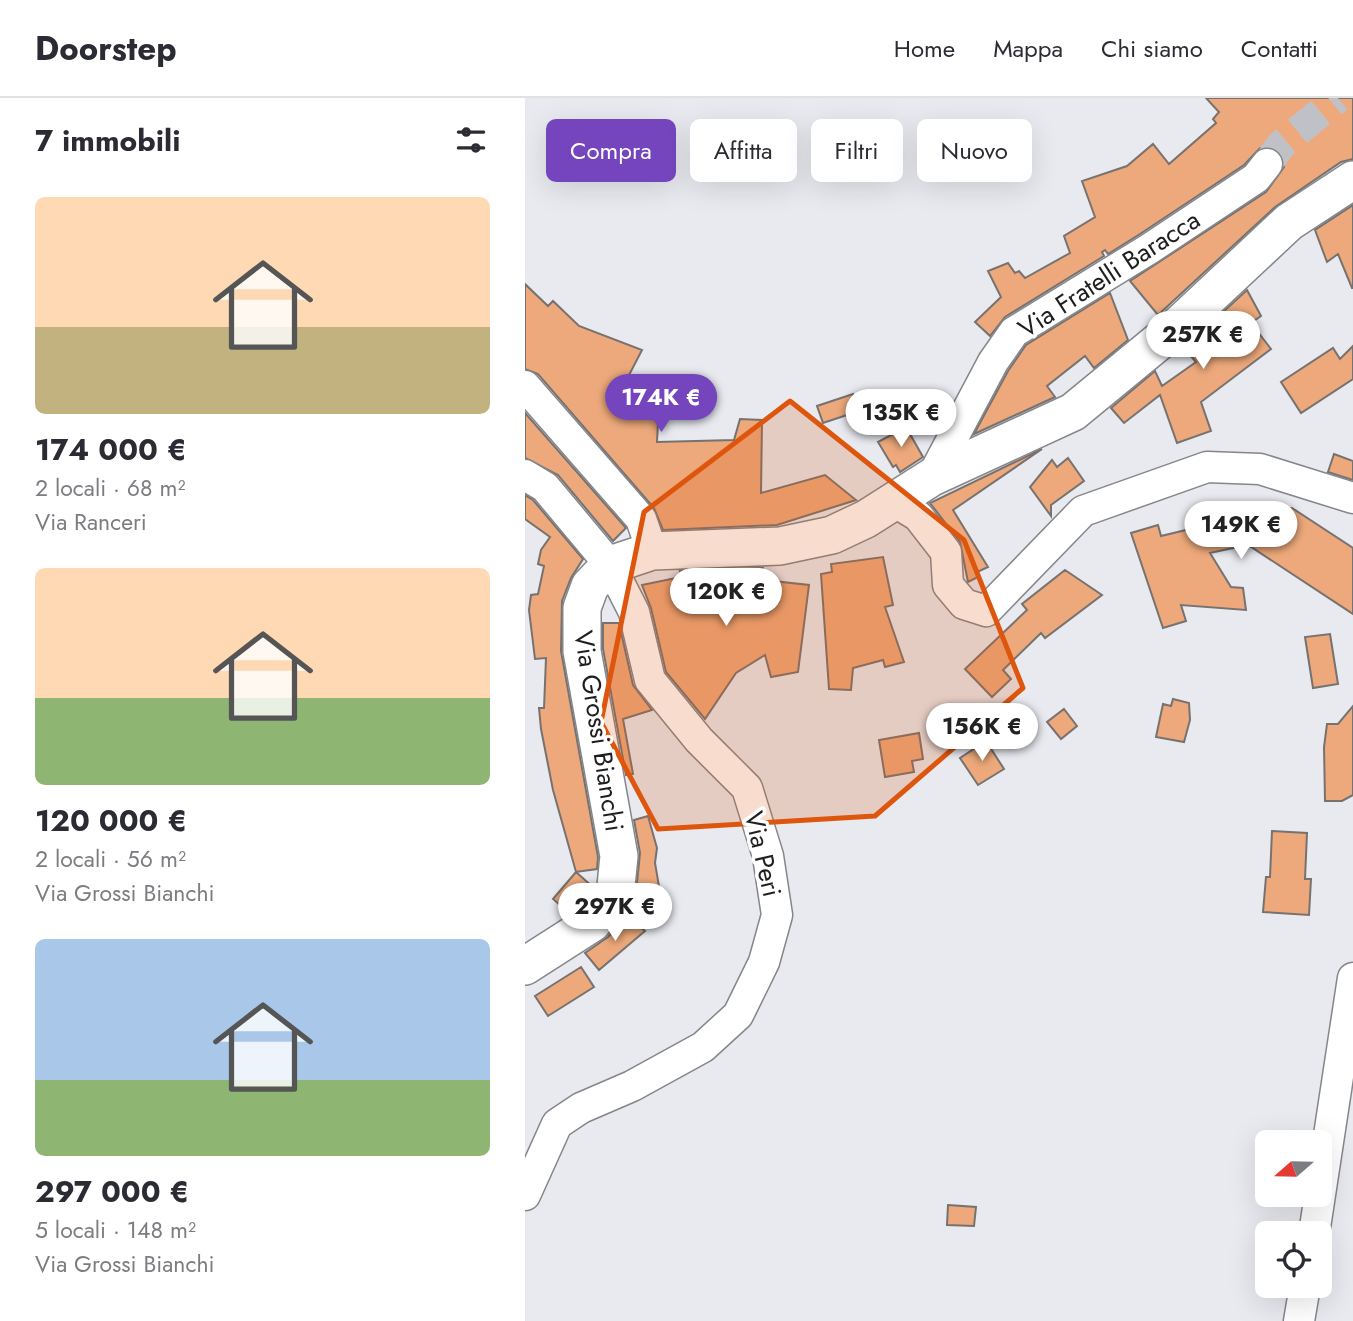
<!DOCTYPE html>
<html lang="it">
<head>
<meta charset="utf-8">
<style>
	:root { --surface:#fff; --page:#f7f7f7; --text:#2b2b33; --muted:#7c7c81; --line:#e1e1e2; --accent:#7445bd }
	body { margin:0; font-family:Jost,sans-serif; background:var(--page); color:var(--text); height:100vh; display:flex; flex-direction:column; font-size:26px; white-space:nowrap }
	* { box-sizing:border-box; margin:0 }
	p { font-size:23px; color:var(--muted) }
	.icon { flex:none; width:38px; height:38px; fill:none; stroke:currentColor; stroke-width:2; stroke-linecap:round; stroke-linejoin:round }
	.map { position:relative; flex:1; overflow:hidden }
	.details { display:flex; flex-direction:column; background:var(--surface); width:525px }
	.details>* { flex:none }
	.banner { position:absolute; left:21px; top:21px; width:665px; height:63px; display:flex; gap:14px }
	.needle { width:46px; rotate:250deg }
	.fabs { position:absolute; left:730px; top:1032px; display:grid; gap:14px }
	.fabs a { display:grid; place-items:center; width:77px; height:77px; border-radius:10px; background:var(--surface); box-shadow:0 7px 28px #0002; font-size:35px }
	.price { position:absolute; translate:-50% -60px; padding:0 16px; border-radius:24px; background:#fff; color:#222; font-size:23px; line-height:46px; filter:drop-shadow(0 2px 4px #0008) }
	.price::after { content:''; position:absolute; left:50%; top:42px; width:21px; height:16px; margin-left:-10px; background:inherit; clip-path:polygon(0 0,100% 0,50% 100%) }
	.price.on { background:var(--accent); color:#fff }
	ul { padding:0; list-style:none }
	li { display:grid; align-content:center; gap:14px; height:371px; padding:0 35px }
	li span { display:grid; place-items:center; height:217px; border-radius:10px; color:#555 }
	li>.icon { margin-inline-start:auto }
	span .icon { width:126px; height:126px; fill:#fffc; stroke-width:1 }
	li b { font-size:30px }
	h2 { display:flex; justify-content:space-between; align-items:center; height:84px; padding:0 35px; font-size:30px }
	.pill { padding:0 24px; border-radius:10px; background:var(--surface); box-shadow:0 7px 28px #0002; font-size:24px; line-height:63px }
	.pill.on { background:var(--accent); color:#fff }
	header { display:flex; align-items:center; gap:42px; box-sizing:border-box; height:98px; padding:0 35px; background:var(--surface); border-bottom:2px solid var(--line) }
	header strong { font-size:33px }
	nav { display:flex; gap:38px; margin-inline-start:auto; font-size:24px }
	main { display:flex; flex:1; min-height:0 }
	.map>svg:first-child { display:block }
	.building { fill:#eda97b; stroke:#77726f; stroke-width:2 }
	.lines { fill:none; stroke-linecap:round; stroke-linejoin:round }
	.minor-tunnel { stroke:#c0c1c6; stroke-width:30; stroke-dasharray:30 15; stroke-linecap:butt }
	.minor-casing { stroke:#84868b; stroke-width:33 }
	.major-casing { stroke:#84868b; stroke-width:40 }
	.minor { stroke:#fff; stroke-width:30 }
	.major { stroke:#fff; stroke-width:37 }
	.marked { fill:#de560d; fill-opacity:0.2; stroke:#de560d; stroke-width:5; stroke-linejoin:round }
	.labels { text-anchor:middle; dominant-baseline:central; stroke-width:7; stroke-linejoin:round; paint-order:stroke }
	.street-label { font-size:26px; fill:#1e1e20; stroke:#fff }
</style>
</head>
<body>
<header>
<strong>Doorstep</strong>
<nav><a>Home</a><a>Mappa</a><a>Chi siamo</a><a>Contatti</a></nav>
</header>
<main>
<section class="details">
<h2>7 immobili<svg class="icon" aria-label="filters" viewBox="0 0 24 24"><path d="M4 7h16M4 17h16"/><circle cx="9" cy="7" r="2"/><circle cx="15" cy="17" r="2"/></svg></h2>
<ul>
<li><span style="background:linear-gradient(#ffd9b3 60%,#c2b280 0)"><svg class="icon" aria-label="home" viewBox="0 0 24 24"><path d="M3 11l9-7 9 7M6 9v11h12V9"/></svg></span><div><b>174 000 €</b><p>2 locali · 68 m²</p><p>Via Ranceri</p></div></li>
<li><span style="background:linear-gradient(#ffd9b3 60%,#8fb573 0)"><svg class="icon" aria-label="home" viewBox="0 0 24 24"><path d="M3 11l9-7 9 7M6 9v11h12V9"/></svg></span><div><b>120 000 €</b><p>2 locali · 56 m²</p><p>Via Grossi Bianchi</p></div></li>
<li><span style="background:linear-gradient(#a9c7e8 65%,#8fb573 0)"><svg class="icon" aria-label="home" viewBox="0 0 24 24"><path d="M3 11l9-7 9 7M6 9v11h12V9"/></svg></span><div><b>297 000 €</b><p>5 locali · 148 m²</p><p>Via Grossi Bianchi</p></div></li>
</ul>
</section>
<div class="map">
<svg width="828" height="1223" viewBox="0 0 828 1223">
	<rect width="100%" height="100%" fill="#e8eaf0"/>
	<path class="building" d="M681,0h147v61l-12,3 -66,45 -117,108 -28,-34 136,-89 18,-25 -1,-9 -6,-8 -17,-2 -16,17 -104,69 -32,20 -3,-4 -3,2 2,4 -99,61 -15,19 -15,-14 26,-25 -13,-26 20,-8 7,10 4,-2 6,7 45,-25 -6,-17 31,-19 -13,-36 45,-15 26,-22 16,20 47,-41 -3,-4 6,-7z
		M828,107v83h-1l-14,-34 -11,8 -12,-32z
		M0,186l23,22 5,-5 26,25 63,24 -14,27 32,6 -3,59 77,-2 6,-21 22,1 -1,73 64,-18 31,25 -79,25 -114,5 -9,-22 -116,-134 -13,-5z
		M722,192l14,26 -10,7 20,26 -70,53 10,29 -34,12 -17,-48 -36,28 -13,-15 44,-37 7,15 34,-24 -12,-14z
		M585,195l18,47 -34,28 -9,-12 -38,30 8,11 -81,37 34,-63 18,-26z
		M828,248v33l-52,34 -20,-31 52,-34 7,11z
		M328,296l6,17 -36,12 -6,-17z
		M0,315l101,115 -13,13 -55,-66 -33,-17z
		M381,329l17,30 -23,15 -4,-7 -3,2 -15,-25z
		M517,351l-89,61 35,57 -11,5 1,5 -10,5 -8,-40 -30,-39z
		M809,356l19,7v19l-25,-8z
		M543,360l16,23 -33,24v11l-21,-29 22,-27 5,7z
		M0,397l8,5 50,59 -12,19 -9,23 -1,50 37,206 -1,12 -21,3 -23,-82 -12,-61 -2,-21h5l2,-50 -11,1 -6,-49 2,-15 7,-1 6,-28 -6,-2 3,-14 9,-13 -25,-18z
		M767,410l61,40v66l-117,-77 2,10 -28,6 21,34 12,1 3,22 -65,-5 5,16 -23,7 -32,-95 27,-8 3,11 95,-23z
		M358,459l10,48 -8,2 19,55 -19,5 -2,-7 -30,8 -2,22 -22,-1 -8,-115 11,-2 -1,-8z
		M238,470l1,12 45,5 -11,87 -27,5 -6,-22 -29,18 -31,46 -39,-47 -15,-64 -9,-23 39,-8 -1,-6z
		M540,472l37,25 -57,43 -4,-5 -38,37 8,9 -19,18 -27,-28 62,-59 -5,-6z
		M78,525h16l14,62 19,25 -29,9 10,55 -7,1 -23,-126z
		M805,536l8,50 -25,4 -8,-51z
		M648,601l16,4 1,17 -6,22 -28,-5 7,-33 8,2z
		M828,608v89l-11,6h-17l-1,-54 3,-23h11z
		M539,611l13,17 -16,13 -14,-17z
		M394,635l4,26 -11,2 2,11 -29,5 -6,-37z
		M461,643l18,28 -26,16 -18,-27z
		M123,718l9,32 -2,15 6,35 -18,3 -6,-18 3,-30 -6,-33z
		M747,733l35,2 -2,46h6l-2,36 -46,-3 3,-35h4z
		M51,774l18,16 -25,25 -16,-14z
		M102,817l18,16 -46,39 -14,-17 23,-16z
		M56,869l13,20 -46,29 -13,-20z
		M423,1107l28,2 -2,19 -27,-1z"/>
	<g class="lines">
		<path class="minor-tunnel" d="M742,66l14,-19 57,-47"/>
		<g class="minor-casing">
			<path id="minor" d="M0,288l116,133 11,32
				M0,377l20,12 65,78 24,47 16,68 49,60 48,48 21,68 9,59 -13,47 -26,53 -35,32 -71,39 -51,22 -24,16 -32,71
				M407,379l61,-115 21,-30 135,-83 107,-71 11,-14
				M368,403l25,15 28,36 2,33 16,19 22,7 97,-100 124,-44 53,2 93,29
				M789,1136l39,-256
				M774,1223l6,-35"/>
		</g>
		<g class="major-casing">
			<path id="major" d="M0,868l67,-43 23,-27 4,-40 -37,-205v-43l8,-22 20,-21 42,-14 128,-5 52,-11 34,-16 66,-42 141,-65 107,-88 109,-102 64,-42"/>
		</g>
		<use href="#minor" class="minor"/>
		<use href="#major" class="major"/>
	</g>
	<path class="marked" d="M265,303l174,139 59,148 -148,128 -217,13 -57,-107 43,-210z"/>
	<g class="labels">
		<g class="street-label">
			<text transform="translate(584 176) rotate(-33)">Via Fratelli Baracca</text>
			<text transform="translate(74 633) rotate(81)">Via Grossi Bianchi</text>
			<text transform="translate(238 756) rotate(77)">Via Peri</text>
		</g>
	</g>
</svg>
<div class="fabs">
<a><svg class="needle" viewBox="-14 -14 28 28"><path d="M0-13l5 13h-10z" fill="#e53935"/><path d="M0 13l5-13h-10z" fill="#7c7c81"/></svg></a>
<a><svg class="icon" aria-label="locate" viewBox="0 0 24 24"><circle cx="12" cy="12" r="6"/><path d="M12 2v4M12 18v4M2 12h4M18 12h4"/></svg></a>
</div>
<b class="price" style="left:678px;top:273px">257K €</b>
<b class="price on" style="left:136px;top:336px">174K €</b>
<b class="price" style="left:376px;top:351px">135K €</b>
<b class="price" style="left:716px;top:463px">149K €</b>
<b class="price" style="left:201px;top:530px">120K €</b>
<b class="price" style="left:457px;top:665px">156K €</b>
<b class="price" style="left:90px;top:845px">297K €</b>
<div class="banner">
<a class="pill on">Compra</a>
<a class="pill">Affitta</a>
<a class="pill">Filtri</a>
<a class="pill">Nuovo</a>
</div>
</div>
</main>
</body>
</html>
